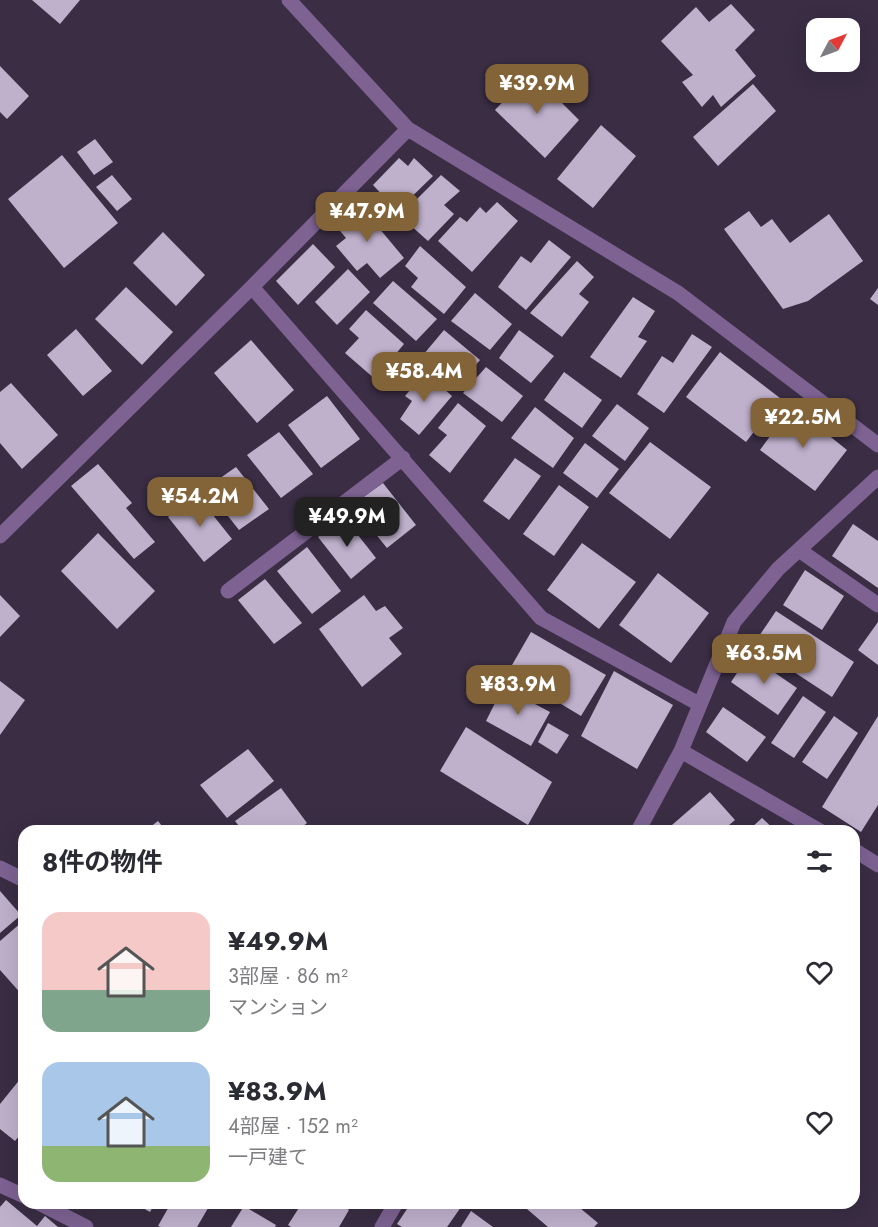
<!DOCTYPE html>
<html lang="ja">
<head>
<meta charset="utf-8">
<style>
	:root { --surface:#fff; --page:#f2f2f3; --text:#2b2b33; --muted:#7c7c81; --accent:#836338 }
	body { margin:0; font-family:Jost,"Noto Sans JP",sans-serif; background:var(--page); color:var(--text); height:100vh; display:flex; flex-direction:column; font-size:22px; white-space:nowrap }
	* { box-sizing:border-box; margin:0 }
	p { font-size:20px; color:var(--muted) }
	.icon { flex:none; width:33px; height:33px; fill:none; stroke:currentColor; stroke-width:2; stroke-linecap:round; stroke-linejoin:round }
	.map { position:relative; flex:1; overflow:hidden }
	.side { position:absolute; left:18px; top:825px; width:842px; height:384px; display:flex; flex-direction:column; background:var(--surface); border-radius:18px; box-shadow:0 6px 24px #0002 }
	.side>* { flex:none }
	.needle { width:39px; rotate:49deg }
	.controls { position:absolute; left:806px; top:18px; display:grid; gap:12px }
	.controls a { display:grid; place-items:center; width:54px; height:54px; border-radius:12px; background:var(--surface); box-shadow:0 6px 24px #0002; font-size:30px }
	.price { position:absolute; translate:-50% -51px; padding:0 14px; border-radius:12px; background:var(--accent); color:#fff; font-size:20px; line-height:39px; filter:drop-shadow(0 2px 3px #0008) }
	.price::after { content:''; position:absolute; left:50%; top:36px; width:18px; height:14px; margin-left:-9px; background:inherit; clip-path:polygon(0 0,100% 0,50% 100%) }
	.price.active { background:#222; color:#fff }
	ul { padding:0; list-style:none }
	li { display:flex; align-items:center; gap:18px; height:150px; padding:0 24px }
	li span { display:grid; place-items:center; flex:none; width:168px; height:120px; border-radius:18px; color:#555 }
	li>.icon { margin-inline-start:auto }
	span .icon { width:72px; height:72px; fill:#fffc; stroke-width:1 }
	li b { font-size:26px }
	h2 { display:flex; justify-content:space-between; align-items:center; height:72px; padding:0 24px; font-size:26px }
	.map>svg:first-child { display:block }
	.building { fill:#bfb0cc }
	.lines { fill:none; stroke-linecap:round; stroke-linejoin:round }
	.minor { stroke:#7d6292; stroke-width:15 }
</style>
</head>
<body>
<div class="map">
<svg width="878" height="1227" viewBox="0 0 878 1227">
	<rect width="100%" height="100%" fill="#3a2d44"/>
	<path class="building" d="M32,0h48l-20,24z
		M731,4l24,26 -20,20 21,26 -35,31 -8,-12 -11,12 -20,-25 11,-7 -32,-34 35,-34 13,15z
		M0,66l29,30 -22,23 -7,-7z
		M531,72l48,48 -34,38 -50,-48z
		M753,84l23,27 -58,55 -25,-29z
		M601,125l35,31 -43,52 -36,-29z
		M95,139l18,23 -19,13 -17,-23z
		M62,155l56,68 -54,45 -56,-69z
		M399,158l9,8 6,-8 19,18 -36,35 -24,-26z
		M112,175l20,24 -15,12 -21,-24z
		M441,175l19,16 -16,14 10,9 -26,27 -28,-25z
		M497,202l21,19 -46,51 -34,-31 22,-24 7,5 13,-15 6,6z
		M359,204l45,54 -24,20 -13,-15 -10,8 -21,-25 10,-8 -11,-13z
		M749,211l12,16 11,-8 18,24 39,-29 34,47 -55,40 -25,8 -59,-80z
		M163,232l42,43 -29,31 -43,-43z
		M549,240l22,17 -45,53 -28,-23 23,-31 10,7z
		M313,244l22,23 -37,38 -22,-24z
		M420,246l46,41 -22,27 -33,-27 7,-9 -13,-12z
		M577,261l17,16 -15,17 10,8 -27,35 -32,-24z
		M348,269l22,23 -33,33 -22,-23z
		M393,281l44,38 -21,22 -43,-38z
		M126,287l47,45 -31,33 -47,-46z
		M878,288v17l-8,-6z
		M475,293l37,31 -22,26 -39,-29z
		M633,297l22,14 -17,26 9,4 -26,37 -31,-21z
		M366,310l38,34 -29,35 -30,-26 14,-15 -10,-9z
		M76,329l36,42 -29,25 -36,-41z
		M444,330l36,30 -21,25 -36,-30z
		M519,330l35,26 -23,27 -32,-25z
		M692,334l20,13 -48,66 -27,-19 25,-38 11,7z
		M251,340l43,50 -37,33 -43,-50z
		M720,352l60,46 -34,44 -60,-45z
		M486,367l37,29 -21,26 -39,-29z
		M425,372l27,24 -33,39 -19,-16 12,-18 -7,-5z
		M564,372l38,28 -20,28 -38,-28z
		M11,383l47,52 -36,34 -22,-26v-51z
		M327,396l33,43 -39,29 -33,-43z
		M458,403l28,23 -36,47 -21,-18 18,-20 -9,-7z
		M617,404l32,24 -24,33 -33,-25z
		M792,406l55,44 -32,41 -55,-41z
		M535,407l39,31 -21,30 -42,-30z
		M279,432l34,42 -32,24 -34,-43z
		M650,442l61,45 -41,52 -61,-46z
		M585,443l34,26 -22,29 -34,-25z
		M515,458l26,18 -32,44 -26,-19z
		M98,464l34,39 -6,5 29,34 -21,17 -63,-73z
		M236,467l33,42 -30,21 -33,-42z
		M383,483l33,42 -29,23 -35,-43z
		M559,485l30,22 -35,49 -31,-22z
		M197,495l35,44 -28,23 -36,-45z
		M343,516l33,42 -25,21 -33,-42z
		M853,524l25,17v47l-46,-32z
		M98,533l57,58 -38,38 -56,-58z
		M582,543l54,39 -37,47 -52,-39z
		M307,547l34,44 -29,23 -35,-43z
		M805,570l39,26 -22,34 -39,-25z
		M658,573l51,40 -38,50 -52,-38z
		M265,579l37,44 -28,21 -36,-44z
		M0,595l20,21 -20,21z
		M364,595l12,16 9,-5 18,22 -14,10 13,16 -40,33 -43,-58z
		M776,611l78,51 -22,35 -79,-52z
		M878,622v43l-20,-15z
		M531,632l75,43 -25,41 -73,-44z
		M749,655l48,33 -19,27 -47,-33z
		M614,671l59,34 -36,64 -56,-33z
		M0,681l25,19 -25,35z
		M503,687l47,25 -19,34 -45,-25z
		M803,696l23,16 -32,46 -23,-15z
		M723,707l43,30 -19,25 -41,-30z
		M834,716l24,17 -31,46 -25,-17z
		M878,716v89l-17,27 -39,-25z
		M548,723l21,12 -12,19 -19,-12z
		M466,727l86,55 -24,43 -88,-54z
		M248,749l26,32 -47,37 -27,-33z
		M281,788l26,35 -10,8h-54l-8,-10z
		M710,792l25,28 -13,11h-57z
		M762,818l14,13h-28z
		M158,821l8,10h-21z
		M0,891l21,24 -21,18z
		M22,922l2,2v73l-24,-27v-29z
		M21,1078l3,2v50l-9,11 -15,-12v-25z
		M6,1200l31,26 8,-10 13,11h-58v-20z
		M134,1203h21l-5,9z
		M171,1203h40l-14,24h-36l-3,-1z
		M302,1203h36l11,7 -10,17h-48l-3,-2z
		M411,1203h44l6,4 -14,20h-45l-5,-3z
		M520,1203h54l24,20 -4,4h-46z
		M244,1206l32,19 -1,2h-44z
		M471,1211l22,16h-32z"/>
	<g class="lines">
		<path class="minor" d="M289,0l119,129 270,164 200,152
			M252,287l289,331 158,86
			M0,536l252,-249 156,-158
			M799,550l79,55
			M228,591l175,-133
			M681,751l139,80
			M638,831l43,-80 53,-129 44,-53 100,-92
			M854,850l24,15
			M0,868l24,12
			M0,1185l24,11
			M39,1203l47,24
			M382,1227l14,-24"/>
	</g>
</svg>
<div class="controls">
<a><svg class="needle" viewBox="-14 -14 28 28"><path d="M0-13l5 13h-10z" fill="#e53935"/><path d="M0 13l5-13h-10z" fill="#7c7c81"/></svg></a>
</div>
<b class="price" style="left:537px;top:115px">¥39.9M</b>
<b class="price" style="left:367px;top:243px">¥47.9M</b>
<b class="price" style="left:424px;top:403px">¥58.4M</b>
<b class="price" style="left:803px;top:449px">¥22.5M</b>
<b class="price" style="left:200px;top:528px">¥54.2M</b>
<b class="price active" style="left:347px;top:548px">¥49.9M</b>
<b class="price" style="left:764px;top:685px">¥63.5M</b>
<b class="price" style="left:518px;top:716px">¥83.9M</b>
<section class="side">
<h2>8件の物件<svg class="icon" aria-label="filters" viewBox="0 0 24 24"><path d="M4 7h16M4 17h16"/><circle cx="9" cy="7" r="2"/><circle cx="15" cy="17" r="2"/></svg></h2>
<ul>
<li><span style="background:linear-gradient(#f6c9c9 65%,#7fa58c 0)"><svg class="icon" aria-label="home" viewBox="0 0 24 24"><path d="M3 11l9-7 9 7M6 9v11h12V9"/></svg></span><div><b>¥49.9M</b><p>3部屋 · 86 m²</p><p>マンション</p></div><svg class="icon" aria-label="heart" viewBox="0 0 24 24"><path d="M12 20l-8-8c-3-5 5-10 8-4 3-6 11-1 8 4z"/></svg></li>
<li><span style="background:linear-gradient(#a9c7e8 70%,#8fb573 0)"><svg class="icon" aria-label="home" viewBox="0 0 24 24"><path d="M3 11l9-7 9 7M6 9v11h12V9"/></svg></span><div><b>¥83.9M</b><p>4部屋 · 152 m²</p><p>一戸建て</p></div><svg class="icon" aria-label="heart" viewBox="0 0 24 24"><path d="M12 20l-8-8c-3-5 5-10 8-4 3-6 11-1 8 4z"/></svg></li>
</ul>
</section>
</div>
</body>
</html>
